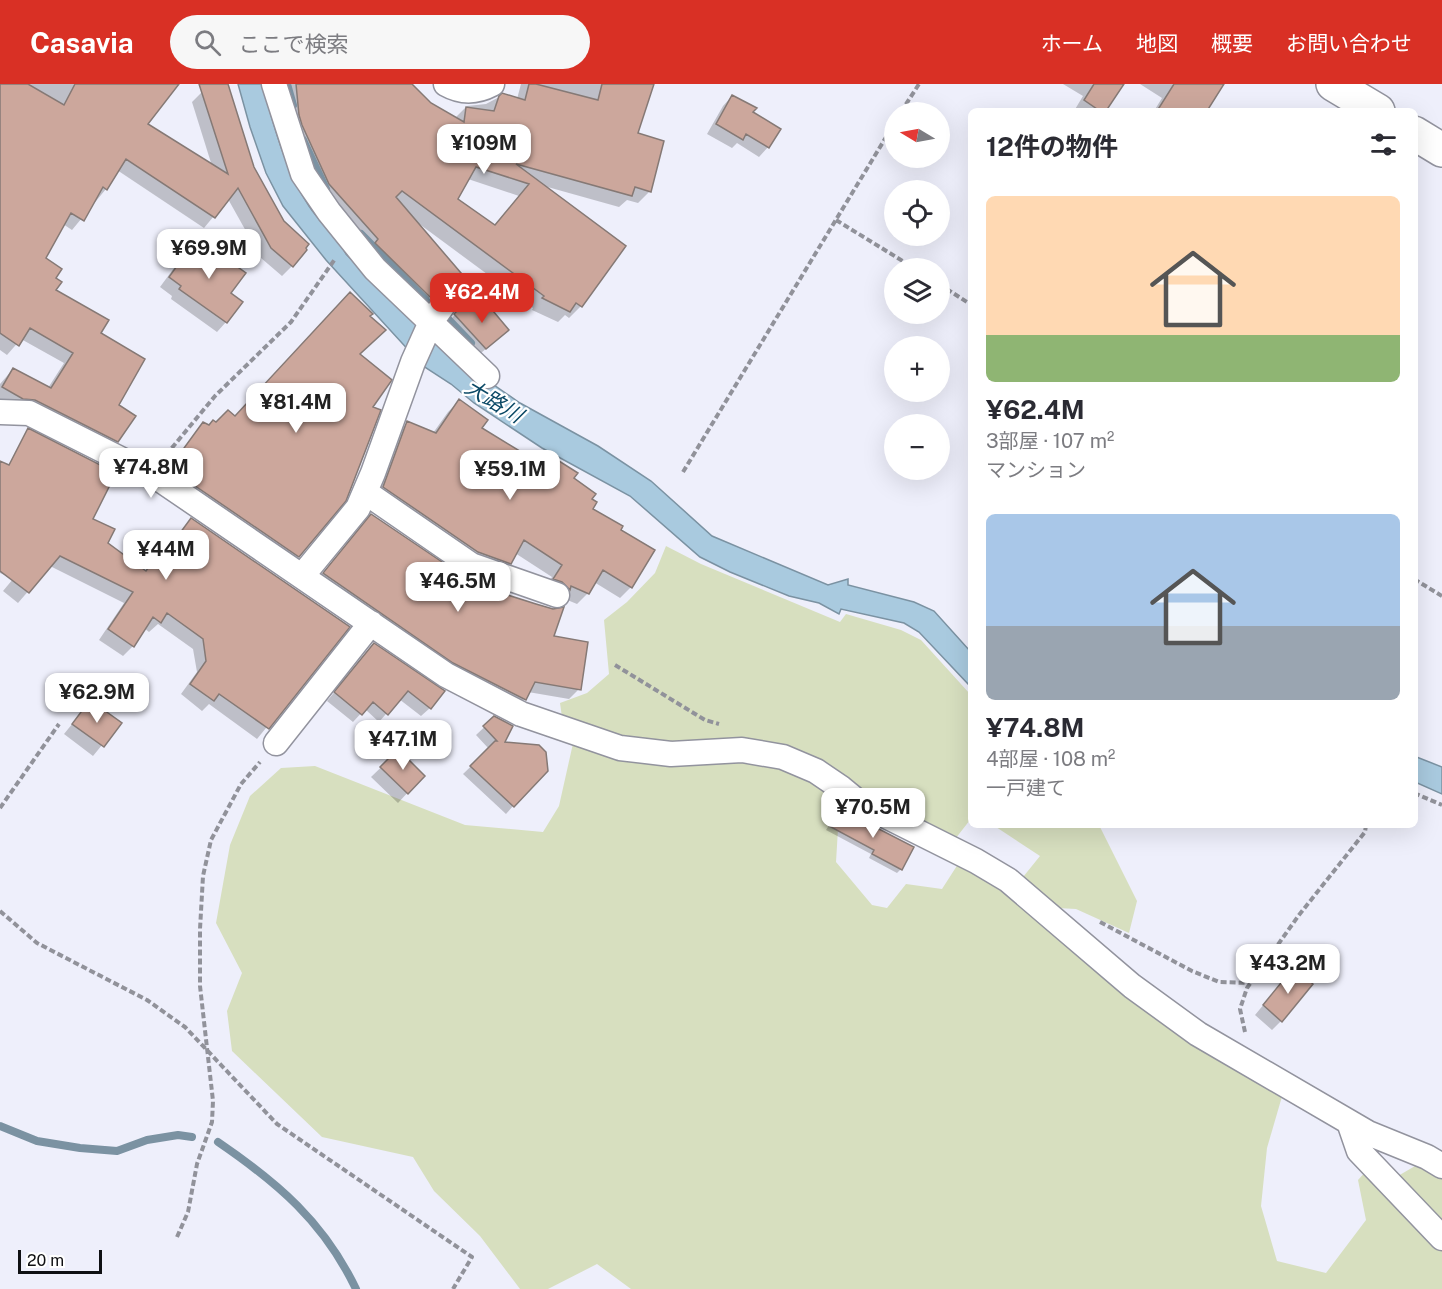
<!DOCTYPE html>
<html lang="ja">
<head>
<meta charset="utf-8">
<style>
	:root { --surface:#fff; --page:#f7f7f7; --text:#2b2b33; --muted:#7c7c81; --accent:#d93025 }
	body { margin:0; font-family:"Public Sans","Noto Sans JP",sans-serif; background:var(--page); color:var(--text); height:100vh; display:flex; flex-direction:column; font-size:22px; white-space:nowrap }
	* { box-sizing:border-box; margin:0 }
	p { font-size:20px; color:var(--muted) }
	.icon { flex:none; width:33px; height:33px; fill:none; stroke:currentColor; stroke-width:2; stroke-linecap:round; stroke-linejoin:round }
	.map { position:relative; flex:1; overflow:hidden }
	.drawer { position:absolute; left:968px; top:24px; width:450px; height:720px; display:flex; flex-direction:column; background:var(--surface); border-radius:9px; box-shadow:0 6px 24px #0002 }
	.drawer>* { flex:none }
	.needle { width:39px; rotate:280deg }
	.controls { position:absolute; left:884px; top:18px; display:grid; gap:12px }
	.controls a { display:grid; place-items:center; width:66px; height:66px; border-radius:50%; background:var(--surface); box-shadow:0 6px 24px #0002; font-size:30px }
	.scale { position:absolute; left:18px; bottom:15px; width:84px; box-sizing:border-box; padding-left:6px; border:3px solid #0f1013; border-top:0; font-size:16px; line-height:21px; white-space:nowrap; color:#0f1013; -webkit-text-stroke:4px #fff; paint-order:stroke }
	.price { position:absolute; translate:-50% -51px; padding:0 14px; border-radius:12px; background:#fff; color:#222; font-size:20px; line-height:39px; filter:drop-shadow(0 2px 3px #0008) }
	.price::after { content:''; position:absolute; left:50%; top:36px; width:18px; height:14px; margin-left:-9px; background:inherit; clip-path:polygon(0 0,100% 0,50% 100%) }
	.price.current { background:var(--accent); color:#fff }
	ul { padding:0; list-style:none }
	li { display:grid; align-content:center; gap:12px; height:318px; padding:0 18px }
	li span { display:grid; place-items:center; height:186px; border-radius:9px; color:#555 }
	li>.icon { margin-inline-start:auto }
	span .icon { width:108px; height:108px; fill:#fffc; stroke-width:1 }
	li b { font-size:26px }
	h2 { display:flex; justify-content:space-between; align-items:center; height:72px; padding:0 18px; font-size:26px }
	header { display:flex; align-items:center; gap:36px; box-sizing:border-box; height:84px; padding:0 30px; background:var(--accent); color:#fff }
	header strong { font-size:28px }
	nav { display:flex; gap:33px; margin-inline-start:auto; font-size:21px }
	.search { width:420px; height:54px; background:var(--page); display:flex; align-items:center; gap:15px; box-sizing:border-box; padding:0 21px; border-radius:33px; color:var(--muted); font-size:22px }
	.map>svg:first-child { display:block }
	.green { fill:#d7dfbf }
	.water { fill:#a9cadf; stroke:#7b92a2; stroke-width:1.5 }
	.shadow { fill:#0003; fill-rule:evenodd }
	.lines { fill:none; stroke-linecap:round; stroke-linejoin:round }
	.stream { stroke:#7b92a2; stroke-width:8 }
	.building { fill:#cca79c; stroke:#857975; stroke-width:1.5; fill-rule:evenodd }
	.minor-casing { stroke:#92939e; stroke-width:27 }
	.secondary-casing { stroke:#92939e; stroke-width:36 }
	.path { stroke:#91929a; stroke-width:4; stroke-dasharray:6 3; stroke-linecap:butt }
	.minor { stroke:#fff; stroke-width:24 }
	.secondary { stroke:#fff; stroke-width:33 }
	.labels { text-anchor:middle; dominant-baseline:central; stroke-width:4.5; stroke-linejoin:round; paint-order:stroke }
	.water-label { font-size:21px; font-style:italic; fill:#0b4966; stroke:#fff }
</style>
</head>
<body>
<header>
<strong>Casavia</strong>
<div class="search"><svg class="icon" aria-label="search" viewBox="0 0 24 24"><circle cx="10" cy="10" r="6"/><path d="M15 15l6 6"/></svg>ここで検索</div>
<nav><a>ホーム</a><a>地図</a><a>概要</a><a>お問い合わせ</a></nav>
</header>
<div class="map">
<svg width="1442" height="1205" viewBox="0 0 1442 1205">
	<rect width="100%" height="100%" fill="#eeeffb"/>
	<path class="green" d="M666,462l35,18 139,58 6,-8 55,16 20,10 49,54v126l-18,23 -126,-72 -141,-22 -122,-25 -3,-21 27,-10 22,-19 -5,-54 23,-18 28,-29z
		M574,655l190,19 76,38 -4,66 36,43 15,3 19,-24 36,5 18,-28 12,4 311,228 -16,55 -6,58 16,55 49,12 40,-53 -8,-40 10,-11 74,78v42h-811l-34,-25 -49,25h-28l-40,-53 -46,-45 -21,-34 -91,-20 -90,-86 -5,-40 15,-38 -26,-50 14,-78 20,-49 31,-28 34,-2 150,59 78,7 16,-26z
		M993,741h106l38,76 -8,32 -53,-24 -19,-1 -38,-26 21,-26z
		M1422,1078l20,10v60l-51,-52z"/>
	<path class="water" d="M238,0h24c12,41 23,86 47,122 11,17 28,30 37,48l69,69 66,53 39,27 78,43 53,35 61,55 116,49 20,-6v6l66,17 20,9 36,40v35l-51,-54 -15,-9 -63,-14 -2,5 -20,-11 -30,-7 -59,-24 -30,-15 -70,-61 -88,-48 -68,-45 -23,-19 -28,-18 -97,-106 -43,-54 -17,-33 -16,-46z
		M1414,672l28,11v27l-27,-12z"/>
	<path class="shadow" d="M0,0h175l-29,40 66,42 -20,-64 10,-10 25,-8 25,84 40,98 -10,10 -21,-18 -33,-59 -24,29 -87,-58 -11,19 -34,41 -9,-6 -19,34 9,20 1,13 45,43 18,71v36l-10,11 -107,-50v-18l13,-15 35,19 16,-25 -43,-24 -14,16 -7,-5z
		M284,0h125l21,20 25,14 12,-12 19,-2 17,-9 14,4 4,-15h120l-4,50 25,8 -13,50 -11,11 -11,-3 -8,7 -75,-21 80,60 -43,60 -12,12 -4,-3 -7,7 -26,-12 1,-2 -115,-85 41,50 -11,11 -9,4 -21,20 -101,-112zM468,95l51,17 -25,30 -38,-27z
		M1063,0h59l-17,27h-31l9,-15z
		M1140,0h83l-17,27h-52l8,-13z
		M732,12l19,17 17,34 -9,10 -22,-14 -5,5 -25,-14 16,-28z
		M198,156l31,54 -3,28 -9,10 -46,-33 1,-3 -12,-9 28,-38z
		M464,222l34,33 -22,18 -30,-33z
		M368,233l-10,37 13,54 -73,148 -9,9 -131,-89 9,-12 9,-9 2,1 25,-32 5,3 26,-10z
		M459,317l21,28 59,36 9,-9 42,43 1,10 28,21 12,57 -11,11 -26,-16 -6,11 -11,11 -17,-7 -16,-7 8,-13 -37,-24 -6,10 -11,11 -126,-76 24,-64 11,-11 26,10 15,-21z
		M371,431l94,65 27,12 60,46 27,51 -10,10 -41,-7 -4,7 -10,11 -200,-126z
		M91,435l15,25 38,28 14,-19 10,-10 3,2 21,-25 156,107 -91,112 -48,-35 -7,7 -21,-17 16,-22 -4,-23 -35,-25 -9,8 -5,-4 -11,18 -10,10 -24,-16 25,-37 -74,-37 -32,37 -15,-12 10,-12 -13,-6v-49z
		M374,561l56,63 -9,8 -22,-17 -20,23 -14,-13 -12,13 -26,-21z
		M90,618l30,21 -27,33 -29,-22z
		M494,634l9,25 10,63 -7,8 -43,-40 26,-25 -13,-14z
		M398,667l25,25 -25,27 -27,-26z
		M839,726l62,59 -4,4 -28,-15 2,-4 -45,-24z
		M1284,896l-3,41 -9,9 -17,-15z"/>
	<g class="lines">
		<path class="stream" d="M287,0l6,21
			M303,56l23,49
			M361,150l65,66
			M447,234l24,25
			M0,1042l37,15 43,7 37,3 30,-11 31,-5 14,2
			M218,1058c60,41 106,80 138,147"/>
	</g>
	<path class="building" d="M0,0h28l36,21 11,-21h104l-31,40 80,50 -29,-90h29l26,83 30,54 25,23 -3,4 1,2 -14,17 -22,-19 -33,-60 -23,30 -89,-59 -19,31 -4,-3 -19,34 -13,-8 -25,45 16,11 -6,9 6,4 -6,8 53,30 -8,13 44,26 -26,46 17,11 -18,26 -83,-42 -12,-1 -21,-12 11,-19 38,20 22,-35 -43,-25 -11,18 -19,-13z
		M296,0h116l19,19 33,19 2,-15 28,4 5,-15 3,-3 23,7 4,-16h7l62,16 4,-16h52l-16,49 26,8 -13,51 -16,-5 -3,9 -116,-32 110,82 -44,61 -6,-4 -6,9 -28,-14 2,-2 -142,-105 -6,6 65,76 -10,4 -20,21 -56,-55 3,-4 -49,-55 -27,-59 -3,-10zM476,83l53,17 -34,41 -37,-26z
		M1094,0h30l-18,27h-6l-16,-11z
		M1174,0h50l-17,27h-50z
		M732,11l25,13 -4,4 28,17 -12,19 -23,-14 -3,6 -27,-16z
		M197,154l49,35 -15,20 12,9 -16,21 -48,-34 2,-3 -12,-9z
		M350,208l23,22 -3,2 16,14 -26,24 32,26 -19,27 8,3 -35,91 -47,56 -133,-91 10,-13 3,2 24,-33 6,3 4,-5 3,2 12,-12 7,6z
		M464,220l15,5 9,-4 21,25 -23,19 -32,-35z
		M459,315l29,21 -6,8 59,36 7,-10 30,19 -4,5 22,16 -4,5 5,3 -4,7 30,17 -2,4 34,20 -23,38 -29,-18 -14,24 -18,-8 -1,4 -8,-8 -9,-3 9,-14 -38,-25 -13,24 -33,-12 -95,-65 24,-66 29,12z
		M28,344l88,45 -23,46 22,10 -7,14 38,28 22,-30 4,3 19,-26 159,109 -81,102 -50,-35 -5,7 -24,-17 16,-23 -3,-22 -36,-26 -6,10 -8,-6 -19,30 -26,-18 25,-37 -73,-36 -31,37 -29,-22v-110l9,4z
		M371,430l95,64 30,11 -1,2 41,13 17,5 11,-2 -10,29 34,6 -7,48 -46,-8 -9,18 -73,-37 -130,-90z
		M374,559l71,48 -14,18 -23,-18 -20,24 -15,-13 -11,13 -28,-23z
		M90,616l32,23 -18,24 -32,-23z
		M494,632l19,10 -8,16 34,3 7,7 2,19 -34,36 -44,-41 25,-25h2l-14,-15z
		M398,665l27,27 -17,18 -28,-27z
		M838,724l76,39 -12,23 -30,-16 2,-4 -45,-24z
		M1293,884l20,16 -31,38 -19,-17z"/>
	<g class="lines">
		<g class="minor-casing">
			<path id="minor" d="M274,0l29,90 26,38 46,57 112,107
				M446,0c16,9 31,8 46,0
				M0,328l29,1 129,65 288,197 75,39 99,34 51,6 71,-4 41,7 33,14 25,17 17,14 118,59 32,19 124,106 66,48 170,99 59,24 15,9
				M365,408l106,73 86,30
				M302,492l56,-68 15,-35 40,-111 18,-40 15,-21 15,-14 17,8
				M276,659l95,-120
				M1349,1038l10,29 83,87"/>
		</g>
		<g class="secondary-casing">
			<path id="secondary" d="M1333,0l45,27
				M1414,49l28,17"/>
		</g>
		<path class="path" d="M901,28l18,-28
			M836,136l78,48
			M939,200l31,20
			M166,371l49,-59 76,-74 44,-63
			M683,388l211,-348
			M1414,495l28,17
			M615,581l90,55 14,4
			M1414,709l28,12
			M0,724l59,-84
			M0,827l37,32 110,57 38,27 92,97 195,133 -19,32
			M1100,838l92,49 27,11 30,1
			M1245,948l-5,-23 7,-21 52,-73 66,-83 1,-7
			M177,1153l11,-25 9,-48 15,-42 1,-21 -13,-115v-57l3,-53 8,-36 30,-56 19,-22"/>
		<use href="#minor" class="minor"/>
		<use href="#secondary" class="secondary"/>
	</g>
	<g class="labels">
		<g class="water-label">
			<text transform="translate(494 317) rotate(31)">大路川</text>
		</g>
	</g>
</svg>
<div class="controls">
<a><svg class="needle" viewBox="-14 -14 28 28"><path d="M0-13l5 13h-10z" fill="#e53935"/><path d="M0 13l5-13h-10z" fill="#7c7c81"/></svg></a>
<a><svg class="icon" aria-label="locate" viewBox="0 0 24 24"><circle cx="12" cy="12" r="6"/><path d="M12 2v4M12 18v4M2 12h4M18 12h4"/></svg></a>
<a><svg class="icon" aria-label="layers" viewBox="0 0 24 24"><path d="M12 4l9 5-9 5-9-5zM3 14l9 5 9-5"/></svg></a>
<a>+</a>
<a>−</a>
</div>
<div class="scale">20 m</div>
<b class="price" style="left:484px;top:91px">¥109M</b>
<b class="price" style="left:209px;top:196px">¥69.9M</b>
<b class="price current" style="left:482px;top:240px">¥62.4M</b>
<b class="price" style="left:296px;top:350px">¥81.4M</b>
<b class="price" style="left:151px;top:415px">¥74.8M</b>
<b class="price" style="left:510px;top:417px">¥59.1M</b>
<b class="price" style="left:166px;top:497px">¥44M</b>
<b class="price" style="left:458px;top:529px">¥46.5M</b>
<b class="price" style="left:97px;top:640px">¥62.9M</b>
<b class="price" style="left:403px;top:687px">¥47.1M</b>
<b class="price" style="left:873px;top:755px">¥70.5M</b>
<b class="price" style="left:1288px;top:911px">¥43.2M</b>
<section class="drawer">
<h2>12件の物件<svg class="icon" aria-label="filters" viewBox="0 0 24 24"><path d="M4 7h16M4 17h16"/><circle cx="9" cy="7" r="2"/><circle cx="15" cy="17" r="2"/></svg></h2>
<ul>
<li><span style="background:linear-gradient(#ffd9b3 75%,#8fb573 0)"><svg class="icon" aria-label="home" viewBox="0 0 24 24"><path d="M3 11l9-7 9 7M6 9v11h12V9"/></svg></span><div><b>¥62.4M</b><p>3部屋 · 107 m²</p><p>マンション</p></div></li>
<li><span style="background:linear-gradient(#a9c7e8 60%,#9aa5b1 0)"><svg class="icon" aria-label="home" viewBox="0 0 24 24"><path d="M3 11l9-7 9 7M6 9v11h12V9"/></svg></span><div><b>¥74.8M</b><p>4部屋 · 108 m²</p><p>一戸建て</p></div></li>
</ul>
</section>
</div>
</body>
</html>
